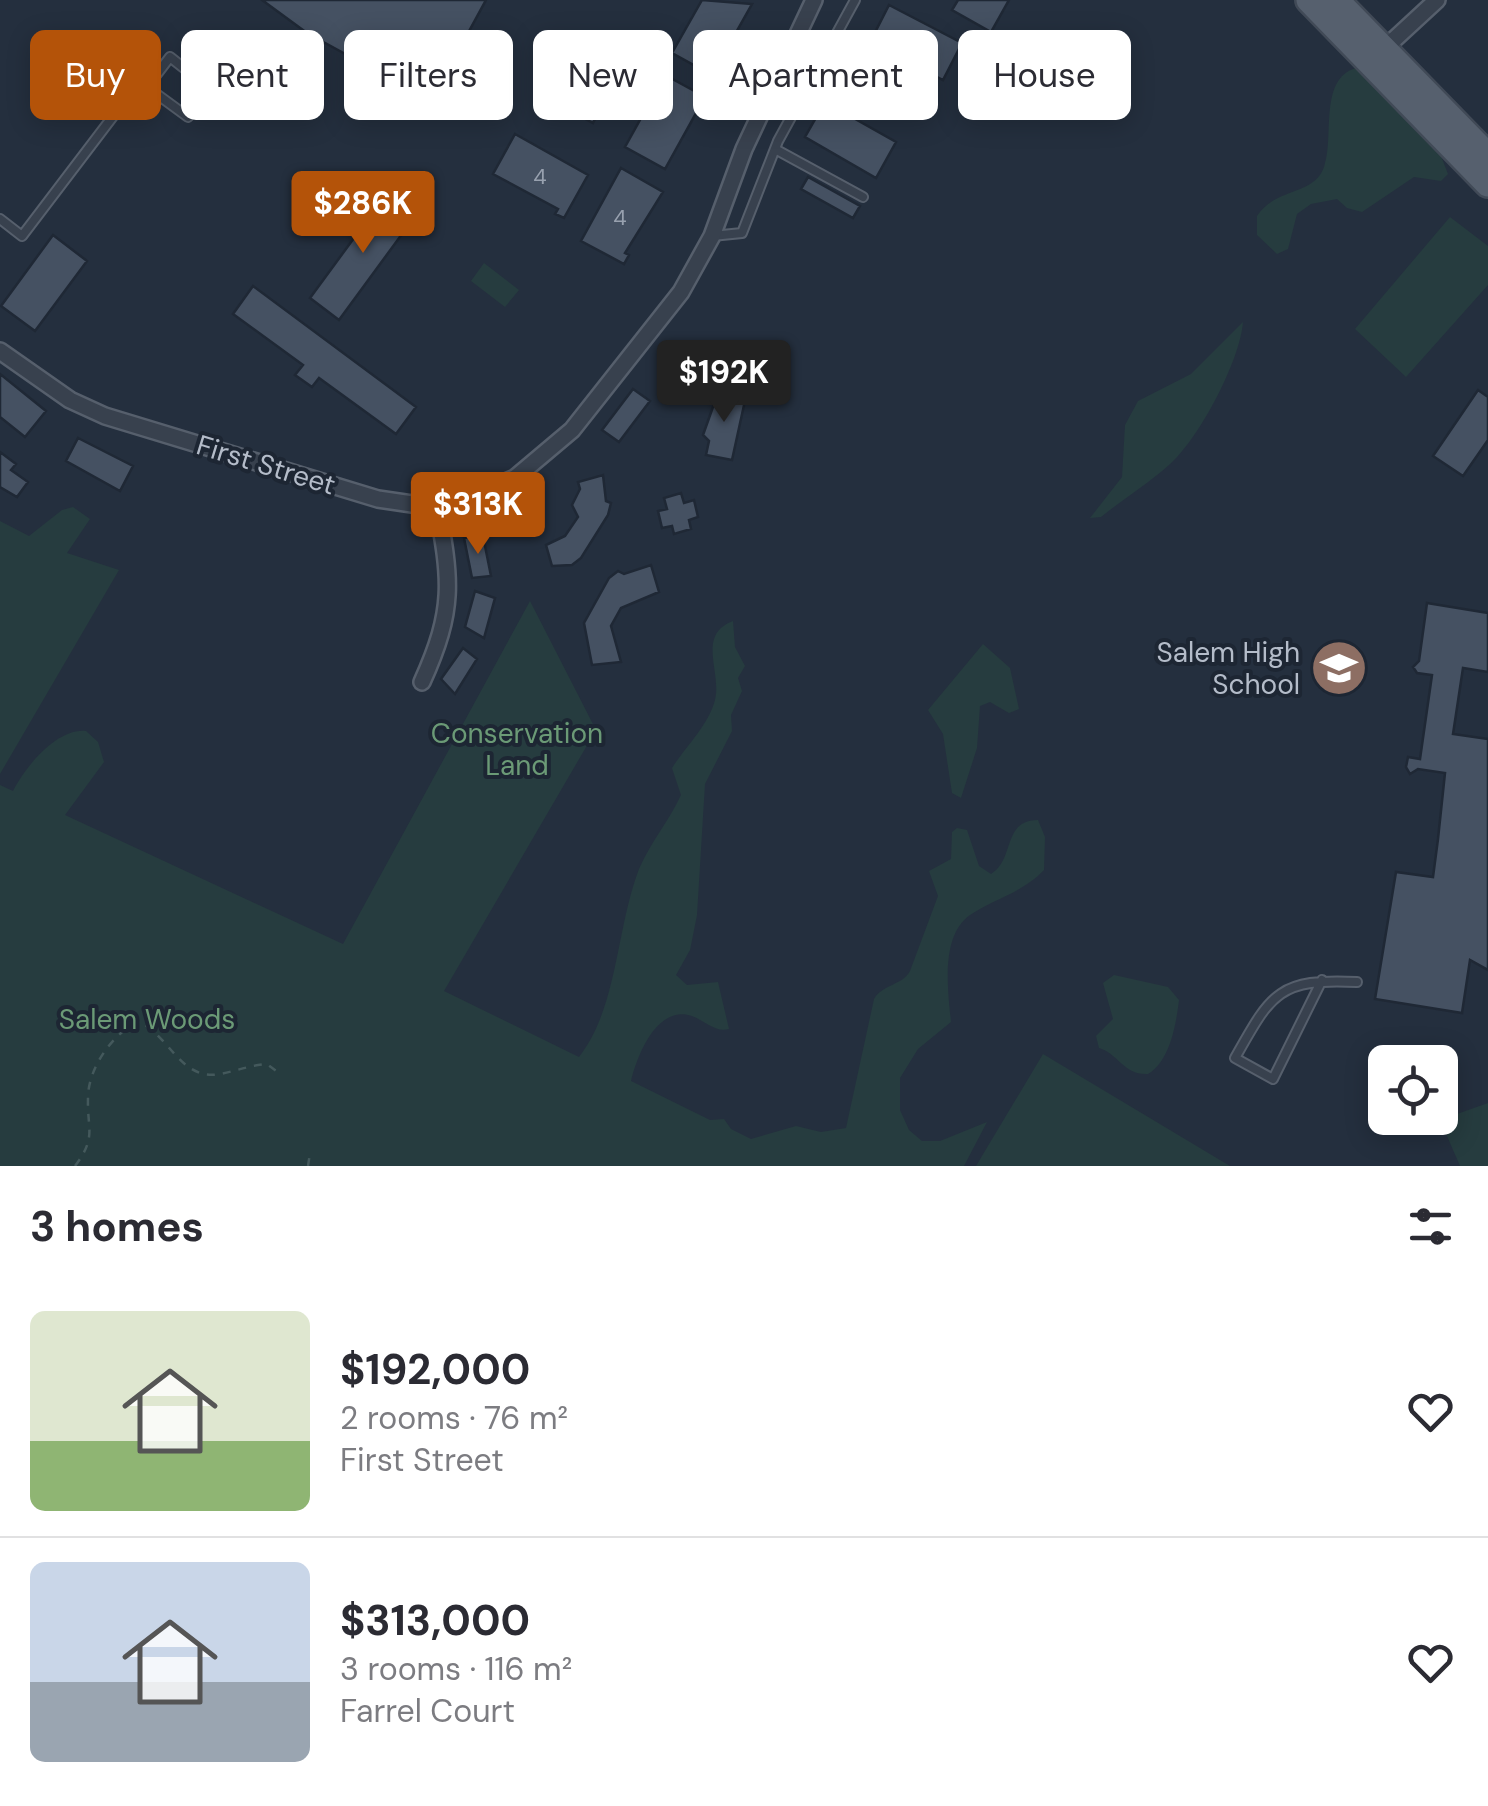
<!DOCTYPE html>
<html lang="en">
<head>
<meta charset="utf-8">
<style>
	:root { --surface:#fff; --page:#f2f2f3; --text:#2b2b33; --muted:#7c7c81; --line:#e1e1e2; --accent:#b45309 }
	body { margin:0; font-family:"DM Sans",sans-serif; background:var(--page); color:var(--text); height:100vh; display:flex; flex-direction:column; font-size:38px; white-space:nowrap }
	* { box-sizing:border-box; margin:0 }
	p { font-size:32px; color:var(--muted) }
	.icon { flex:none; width:55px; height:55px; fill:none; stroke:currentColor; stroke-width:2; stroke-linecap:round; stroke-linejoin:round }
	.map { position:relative; height:1166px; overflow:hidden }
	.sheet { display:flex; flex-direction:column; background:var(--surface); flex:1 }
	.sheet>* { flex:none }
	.hud { position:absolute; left:30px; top:30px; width:1430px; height:90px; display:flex; gap:20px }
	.buttons { position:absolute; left:1368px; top:1045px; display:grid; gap:20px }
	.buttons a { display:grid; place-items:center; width:90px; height:90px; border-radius:15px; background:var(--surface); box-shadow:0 5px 25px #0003; font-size:50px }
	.price { position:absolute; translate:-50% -85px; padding:0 22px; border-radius:10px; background:var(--accent); color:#fff; font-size:32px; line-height:65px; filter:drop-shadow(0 2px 5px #0008) }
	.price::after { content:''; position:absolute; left:50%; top:60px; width:30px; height:22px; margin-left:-15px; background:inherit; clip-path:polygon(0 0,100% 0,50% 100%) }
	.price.active { background:#222; color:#fff }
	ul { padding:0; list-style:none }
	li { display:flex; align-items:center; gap:30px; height:250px; padding:0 30px }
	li+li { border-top:2px solid var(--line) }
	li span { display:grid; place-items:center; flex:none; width:280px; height:200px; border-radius:15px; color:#555 }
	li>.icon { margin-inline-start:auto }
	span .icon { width:120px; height:120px; fill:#fffc; stroke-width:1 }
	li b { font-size:42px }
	h2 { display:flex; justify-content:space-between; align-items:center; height:120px; padding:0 30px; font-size:42px }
	.tag { padding:0 35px; border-radius:15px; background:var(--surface); box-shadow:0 5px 25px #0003; font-size:35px; line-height:90px }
	.tag.active { background:var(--accent); color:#fff }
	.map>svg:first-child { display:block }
	.green { fill:#263c3f }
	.building { fill:#455162; stroke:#1f2835; stroke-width:2.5 }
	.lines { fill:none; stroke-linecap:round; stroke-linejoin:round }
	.service-casing { stroke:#565f6c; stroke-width:12 }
	.minor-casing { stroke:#565f6c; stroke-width:20 }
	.primary-casing { stroke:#414a57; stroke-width:30 }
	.path { stroke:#44595c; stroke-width:2.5; stroke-dasharray:8 8; stroke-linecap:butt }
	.service { stroke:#38414e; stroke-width:8 }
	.minor { stroke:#38414e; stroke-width:15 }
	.primary { stroke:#56606e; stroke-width:25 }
	.labels { text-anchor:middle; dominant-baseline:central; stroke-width:8; stroke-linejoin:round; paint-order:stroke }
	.number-label { font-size:22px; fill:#98a1af }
	.street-label { font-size:28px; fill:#b4bcc9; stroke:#1d2633 }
	.poi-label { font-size:28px; fill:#b4bcc9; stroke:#1d2633; text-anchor:end }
	.park-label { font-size:28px; fill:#6b9a76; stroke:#1d2633 }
</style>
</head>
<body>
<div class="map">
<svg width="1488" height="1166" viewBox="0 0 1488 1166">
	<rect width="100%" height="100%" fill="#242f3e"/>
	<path class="green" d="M1356,68l83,83 9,23 -7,7 -27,-4 -52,35 -15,-4 -10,-9 -26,5 -14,10 -9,35 -11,5 -20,-19v-19c19,-29 57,-20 67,-49 11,-30 -6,-88 32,-99z
		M1450,217l38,29v39l-82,92 -51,-48z
		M484,263l35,27 -14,17 -34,-26z
		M1243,322c-3,39 -44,117 -74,143 -21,19 -46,34 -68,52l-11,1 32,-41 3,-52 13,-24 53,-27z
		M73,507l17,12 -23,34 52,17 -119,204v-253l29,15 33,-26z
		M530,601l66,129 -152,261 135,66c39,-50 37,-128 60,-188 11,-26 30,-48 42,-74l-9,-27c14,-22 36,-42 43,-68 7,-28 -19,-65 18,-79l2,26 10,19 -7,12 4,13 -11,24 1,16 -27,53 -8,131 -7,35 -14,25 11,10 31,-3 11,47c-13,4 -24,-8 -37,-13 -35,-12 -55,40 -61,65l79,39 14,-1 7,10 20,10 45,-13 25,6 25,-4 28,-129c9,-15 29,-14 36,-28l28,-75 -9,-25 22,-12 1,-27 5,-4 10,2 12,36 12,8c24,-14 11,-54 47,-54l7,17 -1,33c-22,23 -48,28 -74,45 -30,21 -22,76 -19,107l-33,27 -18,29v32l9,20 13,11h18l47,-19 -23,44h-964v-381l13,6c12,-24 44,-63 73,-60l12,11 6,20 -39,53 278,129z
		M983,644l27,24 9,41 -10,4 -19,-11 -10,4 -3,42 -16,50 -9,-5 -9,-59 -15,-24z
		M1114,975l54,12 11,13c-3,25 -9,61 -31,74 -25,1 -29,-20 -49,-26l-3,-12 17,-17 -10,-36z
		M1043,1054l187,112h-254z
		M1488,1103v63h-28l-20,-46z"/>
	<path class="building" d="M262,0h224l-55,101 -124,-68z
		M702,0l50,4 -40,71 -40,-22z
		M958,0h51l-18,32 -39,-22z
		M889,5l73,38 -19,37 -62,-32 -21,48 -27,-14 16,-29 12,7z
		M665,75l44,24 -5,9 -4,-2 -35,63 -40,-22z
		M544,79l56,30 -7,14 -57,-31z
		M825,102l71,40 -20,36 -71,-41z
		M515,134l73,41 -24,43 -9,-4 3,-5 -65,-35z
		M621,168l42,24 -38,61 4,2 -5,9 -43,-23z
		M808,177l52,29 -7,12 -52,-29z
		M387,193l29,22 -77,105 -29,-22z
		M53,235l34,26 -52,70 -34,-25z
		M253,286l163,121 -20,27 -77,-56 -7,9 -17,-12 8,-10 -70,-51z
		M0,374l46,37 -21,26 -25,-20z
		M633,389l17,12 -31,41 -17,-12z
		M719,390l27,6 -14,64 -26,-5 3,-14 -6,-6z
		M1478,390l10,7v43l-25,36 -30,-20z
		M78,438l55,28 -13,25 -54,-30z
		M0,452l16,12 -5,6 17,12 -11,15 -17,-10z
		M603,475l3,26 5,2 -3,12 -27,43 -9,7 -20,1 -6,-21 19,-9 13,-19 -6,-12 8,-16 -2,-7z
		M681,493l3,10 10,-3 4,17 -9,3 2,9 -17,5 -2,-8 -10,2 -4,-17 9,-2 -3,-11z
		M483,536l8,40 -19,2 -8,-40z
		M651,565l8,27 -38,16 -10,18 10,36 -29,3 -8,-42 25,-45 9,-7 6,3z
		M475,591l20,7 -11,40 -19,-11z
		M1427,603l61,10v59l-25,-4 -10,66 35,5v231l-18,-10 -8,53 -87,-14 21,-127 37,5 5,-38 7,-66 -27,-4 -8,5 -4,-7 2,-10 12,2 12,-84 -15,-2 -4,-6 6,-6z
		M463,648l14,11 -22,35 -14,-15z"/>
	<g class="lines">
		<g class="service-casing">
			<path id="service" d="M775,149l88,48
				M0,219l22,17 111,-146 14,-3 23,-30 39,31 -21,29 -41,-30
				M712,236l30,-3 36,-92 77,-141
				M1322,980l-49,99 -38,-21c36,-64 43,-80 122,-76"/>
		</g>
		<g class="minor-casing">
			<path id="minor" d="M1385,48l52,-48
				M0,351l70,49 35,16 273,83 34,5 44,-1 59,-25 57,-48 109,-138 31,-56 32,-87 70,-149
				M422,682c33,-73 29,-101 15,-177"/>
		</g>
		<g class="primary-casing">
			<path id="primary" d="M1309,0l179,184
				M1336,0l152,156"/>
		</g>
		<path class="path" d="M75,1166c22,-29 12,-36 13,-68 0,-30 25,-65 51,-77 32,17 42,60 81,53 16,-3 31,-9 47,-10l12,9
			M308,1166l2,-13"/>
		<use href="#service" class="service"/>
		<use href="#minor" class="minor"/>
		<use href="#primary" class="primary"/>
	</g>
	<defs>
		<g id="school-disc" transform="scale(2.875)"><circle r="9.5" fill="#8d6e63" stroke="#1d2633"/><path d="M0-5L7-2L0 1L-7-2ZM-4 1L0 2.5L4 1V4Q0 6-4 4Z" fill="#fff"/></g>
	</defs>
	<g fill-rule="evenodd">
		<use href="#school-disc" x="1339" y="668"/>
	</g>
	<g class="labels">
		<g class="number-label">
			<text x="540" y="176">4</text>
			<text x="620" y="217">4</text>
		</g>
		<g class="street-label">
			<text transform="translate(266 465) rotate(17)">First Street</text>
		</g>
		<g class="poi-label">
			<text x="1300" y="652">Salem High<tspan x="1300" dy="32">School</tspan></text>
		</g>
		<g class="park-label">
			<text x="517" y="733">Conservation<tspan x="517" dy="32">Land</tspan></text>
			<text x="147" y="1019">Salem Woods</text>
		</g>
	</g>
</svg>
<div class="buttons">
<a><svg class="icon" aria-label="locate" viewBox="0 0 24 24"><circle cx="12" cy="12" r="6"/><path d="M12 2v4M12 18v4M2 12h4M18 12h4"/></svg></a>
</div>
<b class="price" style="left:363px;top:256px">$286K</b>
<b class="price active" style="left:724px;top:425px">$192K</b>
<b class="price" style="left:478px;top:557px">$313K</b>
<div class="hud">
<a class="tag active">Buy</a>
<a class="tag">Rent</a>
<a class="tag">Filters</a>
<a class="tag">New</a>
<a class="tag">Apartment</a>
<a class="tag">House</a>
</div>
</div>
<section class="sheet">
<h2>3 homes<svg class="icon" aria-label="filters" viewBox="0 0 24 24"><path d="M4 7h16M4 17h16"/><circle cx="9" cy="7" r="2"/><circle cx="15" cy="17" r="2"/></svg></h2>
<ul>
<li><span style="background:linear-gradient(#dfe7d0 65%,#8fb573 0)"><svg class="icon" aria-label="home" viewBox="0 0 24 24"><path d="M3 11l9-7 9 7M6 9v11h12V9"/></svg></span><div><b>$192,000</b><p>2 rooms · 76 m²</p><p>First Street</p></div><svg class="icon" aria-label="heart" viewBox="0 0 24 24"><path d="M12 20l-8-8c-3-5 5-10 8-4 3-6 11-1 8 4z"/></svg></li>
<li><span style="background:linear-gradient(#c9d6e8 60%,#9aa5b1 0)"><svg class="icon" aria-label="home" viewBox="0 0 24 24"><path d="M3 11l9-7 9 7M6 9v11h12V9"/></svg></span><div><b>$313,000</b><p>3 rooms · 116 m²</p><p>Farrel Court</p></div><svg class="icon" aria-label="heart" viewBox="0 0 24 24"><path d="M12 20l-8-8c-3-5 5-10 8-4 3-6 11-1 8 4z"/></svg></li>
</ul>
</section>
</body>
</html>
